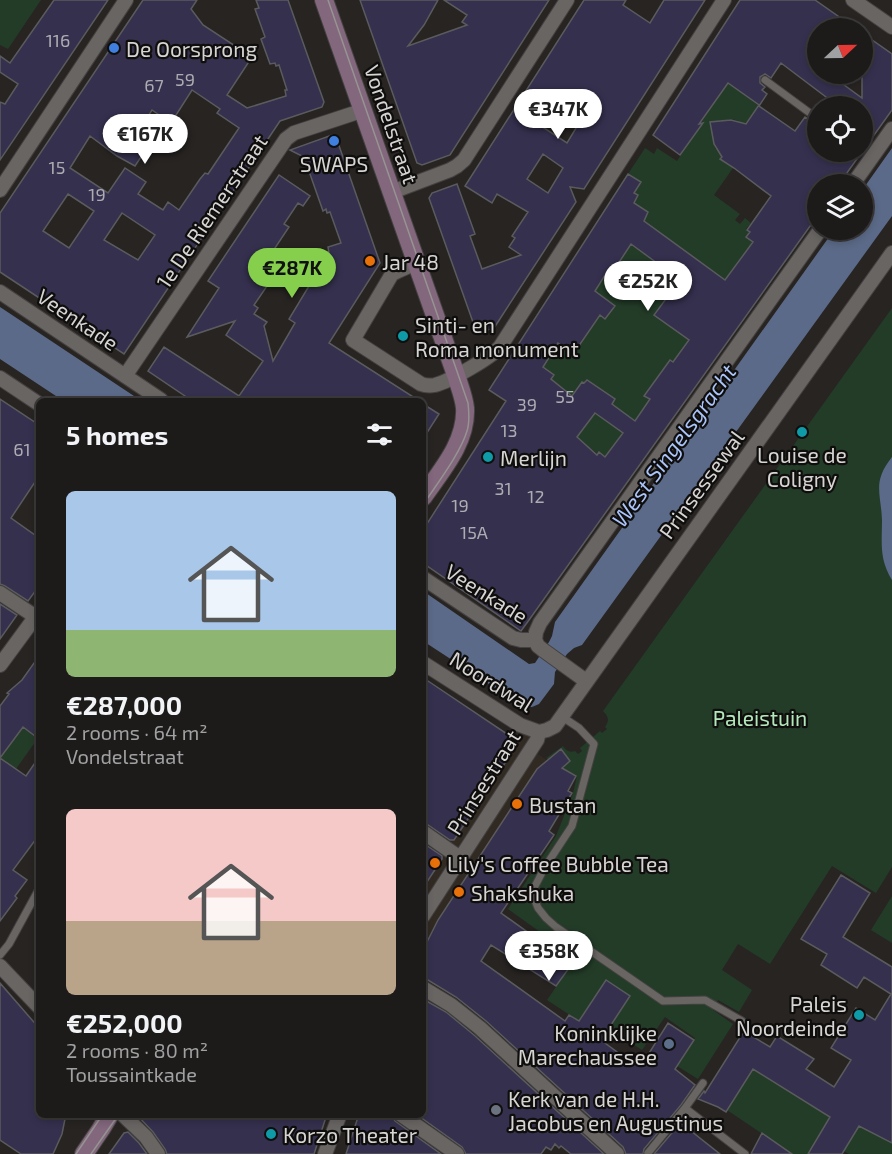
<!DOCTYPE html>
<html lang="en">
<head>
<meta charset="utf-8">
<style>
	:root { --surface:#1d1b1a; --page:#252423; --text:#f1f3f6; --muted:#a0a1a2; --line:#3b3939; --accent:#85cf4c }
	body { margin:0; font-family:"Exo 2",sans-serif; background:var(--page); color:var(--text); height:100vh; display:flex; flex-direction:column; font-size:22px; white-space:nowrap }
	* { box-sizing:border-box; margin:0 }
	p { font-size:20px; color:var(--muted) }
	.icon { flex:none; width:33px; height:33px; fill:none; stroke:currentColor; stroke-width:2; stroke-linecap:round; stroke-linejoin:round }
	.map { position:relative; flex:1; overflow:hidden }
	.side { position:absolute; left:36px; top:398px; width:390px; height:720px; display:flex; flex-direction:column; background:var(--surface); border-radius:9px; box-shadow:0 3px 9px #0003,0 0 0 2px var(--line) }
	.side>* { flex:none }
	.needle { width:39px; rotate:68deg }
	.controls { position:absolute; left:807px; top:18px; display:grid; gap:12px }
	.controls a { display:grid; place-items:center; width:66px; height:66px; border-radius:50%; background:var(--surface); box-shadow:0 3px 9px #0003,0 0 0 2px var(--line); font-size:30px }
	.price { position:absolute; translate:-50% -51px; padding:0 14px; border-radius:21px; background:#fff; color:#222; font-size:20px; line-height:39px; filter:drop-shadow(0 2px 3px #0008) }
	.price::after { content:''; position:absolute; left:50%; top:36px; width:18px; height:14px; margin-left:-9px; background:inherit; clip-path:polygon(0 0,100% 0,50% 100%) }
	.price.current { background:var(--accent); color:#111 }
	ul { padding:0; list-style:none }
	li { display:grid; align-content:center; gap:12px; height:318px; padding:0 30px }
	li span { display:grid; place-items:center; height:186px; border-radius:9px; color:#555 }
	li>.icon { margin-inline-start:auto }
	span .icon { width:108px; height:108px; fill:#fffc; stroke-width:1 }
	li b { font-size:26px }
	h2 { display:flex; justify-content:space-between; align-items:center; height:72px; padding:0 30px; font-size:26px }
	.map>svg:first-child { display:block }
	.built { fill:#312a23 }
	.green { fill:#233c28 }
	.water { fill:#5b6a88 }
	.building { fill:#34304e; stroke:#5b5b5e; stroke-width:1.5; fill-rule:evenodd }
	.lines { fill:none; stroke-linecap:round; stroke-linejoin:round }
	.lane-casing { stroke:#444140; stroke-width:9 }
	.street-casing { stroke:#444140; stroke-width:16 }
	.secondary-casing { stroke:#444140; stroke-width:20 }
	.lane { stroke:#686563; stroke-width:7 }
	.street { stroke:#686563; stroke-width:14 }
	.secondary { stroke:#82677d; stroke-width:18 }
	.tram { stroke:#969492; stroke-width:1.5 }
	.shop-dot { fill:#3f7fe0; stroke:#0f0e0d; stroke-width:2 }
	.food-dot { fill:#e8710a; stroke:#0f0e0d; stroke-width:2 }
	.culture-dot { fill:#0f9aa8; stroke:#0f0e0d; stroke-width:2 }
	.service-dot { fill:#5c6f8a; stroke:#0f0e0d; stroke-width:2 }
	.worship-dot { fill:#6b7280; stroke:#0f0e0d; stroke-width:2 }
	.labels { text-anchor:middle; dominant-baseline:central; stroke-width:4.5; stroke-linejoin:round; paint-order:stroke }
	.number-label { font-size:18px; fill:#aeacb2 }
	.poi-label { font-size:21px; fill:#d7d5d4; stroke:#0f0e0d; text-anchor:start }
	.street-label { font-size:21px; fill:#d7d5d4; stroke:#0f0e0d }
	.park-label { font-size:21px; fill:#b3e8bb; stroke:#0f0e0d }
	.water-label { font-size:22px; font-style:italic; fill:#aac5fb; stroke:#0f0e0d }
</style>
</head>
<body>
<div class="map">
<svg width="892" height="1154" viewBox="0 0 892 1154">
	<rect width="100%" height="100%" fill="#272422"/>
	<path class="built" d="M522,731l16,11 -5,9 17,11 -127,202v-80z"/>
	<path class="green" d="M0,0h41l-33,49 -8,-4z
		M727,82l32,24 -15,19c-16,-12 -22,-3 -31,10l2,13 8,7 -3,4 13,9 -19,27 26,19 -5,6 5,4 5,-6 6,5 -5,6 4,3 -4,5 10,7 -31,37 -81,-60 4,-9 -14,-9 4,-7 -4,-3 -6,-19 17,-26 9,6 3,-6 20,13z
		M626,241l92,67 -109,154 -41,-30 30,-44 -12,-8 -14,16 -21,-17 -8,-12 7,-19z
		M892,308v559l-16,26 -44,-27 -62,98 -32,-20 -16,26 30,20 -13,22 -21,-12 -5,10 20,14 -35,55 -21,-13 18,-28 -30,-21 -23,33 -34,-22 22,-32 -23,-16 -28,41 -32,-21 29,-42 -68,-49 48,-73 17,-43 4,-17 -31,-18 17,-12c3,4 6,7 12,5l3,3 4,-3 -2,-3 20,-17 2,2 5,-4 -2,-2c5,-7 3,-11 -2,-16z
		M23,727l15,11 -22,31 -16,-11z
		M892,896v47l-21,-13z
		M753,1069l82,51 -15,14 -12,20h-16l-65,-44z
		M867,1112l13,25 12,6v11h-43l-5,-3z"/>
	<path class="water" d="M892,148v68l-310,429 -8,3 -7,6 -12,18 -1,12 -15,20 -7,3h-8l-101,-66v-50l106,73 6,-1 14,-21 3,-6 3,-14 279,-392h28l1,-41z
		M0,307l140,93h-78l-62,-41z
		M892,457v123c-13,-21 -10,-37 -10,-60 -1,-27 -10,-38 10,-63z"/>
	<path class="building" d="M54,0h54l-108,160v-58l5,2 13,-20 -18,-12v-16l10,7z
		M143,0h54l-6,9 12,16 49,32 -25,38 20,13 39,-12 -1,-6h2l-8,-25 -3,1 -1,-3 -5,1 -9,-25 4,-2 -10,-28 4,-1 -3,-8h32l36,102 -2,5 -42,14 -156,233 -124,-82v-59zM192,90l28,19 -3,4 22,15 -31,46 -3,-1 -5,6 -21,31 -11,-8 -5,8 -25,-16 8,-12 -21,-14 -17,25 -38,-25 20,-32 27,20 18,10 14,-21 -14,-9 17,-26 19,13zM68,194l26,17 -25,37 -26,-17zM122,213l33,22 -17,25 -34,-20z
		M360,0h78l-14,25 -16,21 59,-21 -5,-3 5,-7 -23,-15h105l-99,155 -28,10 -5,-2z
		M584,0h42l-3,5 27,18 14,-23h41l-121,189 -14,-2 6,15 -82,126 -10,3 -10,-6 -45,-127 3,-5 25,-9 18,50 -5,2 12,33 39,-14 -12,-8 6,-9 -3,-2 16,-24 -31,-18 -5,9 -27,-17zM560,100l24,15 -17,28 -23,-15zM543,154l20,14 -15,25 -21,-14z
		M740,0h75l40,28h-37v46h11l33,24v-65l30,21v56l-53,74h-21v31l-289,405 -8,11 -98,-68v-33l83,-129 -17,-11 139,-216 13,8 -7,11 4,2 -4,8 14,9 -4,9 81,59 28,-38 -7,-5 4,-5 -3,-2 24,-34 -37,-28 -14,-9 2,-2 -8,-13 -4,-22 21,-2 15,4 13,-19 -31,-22 -29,41 4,-1 -23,32 -27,-20zM781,63l57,43h24v46h-44v-27l-13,-8 -10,14 -36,-25 8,-12 -5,-4 3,-3 -5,-4v-6l5,-3 6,4zM631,244l49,36 -26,35 35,25 -16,22 -3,-2 -26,36 6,3 -15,22 -23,-17 3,-5 -28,-19 -3,3 -2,-1 -10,14 -21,-17 3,-4 -11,-8 15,-24 16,10 26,-38 5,4 10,-13 -20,-15 15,-24 3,2 3,-2zM595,413l28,20 -18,24 -6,-5 -2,3 -20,-18z
		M332,135l4,2 44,126 -51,80 89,57h-227l-43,-29 16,-24 75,49 24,-35 -37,-26 9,-14 -48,16 32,-49 -11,-7 71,-106 31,21 -7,10 -5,-3 -14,21 5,3 -20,30 8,5 -2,2 5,3 -26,38 4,3 -4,6 13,8 -3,4 9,35 22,-38 -6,-4 40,-66 -1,-6 13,-4 -11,-31 -3,1 -1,-4 -3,2 -19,-54 -14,-7z
		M0,399l39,26v51l-28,42 28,20v48l-11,15 -23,-15 -5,-2z
		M423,404l16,10 -16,25z
		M0,604l17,11 -17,24z
		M39,656v83l-16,-12 -23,31 26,18 13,-19v78l-26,35 14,10 -12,16 2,2 -17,23v-215l9,-12 -2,-1 15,-13z
		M428,681l88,59 1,5 -63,95h-4l-22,-15 -5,-2v-135z
		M561,749l9,12 -8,7 14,8 -8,15 4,2 -23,38 5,4 -53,78 71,51 -16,22 -65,-41 -10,16 84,60 4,-6 10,6 27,-41 24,16 -27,41 4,3 -2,3 26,19 2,-2 8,6 27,-43 26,17 -19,29 20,16 -14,20 -37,44 -1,5h-17l-3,-7 -137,-126 -30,-24 -28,-17 -5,-1v-29l15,-30 99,-151z
		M423,843l19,13v3l-19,29z
		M841,875l29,18 -27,44 49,30v176l-33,-17 -17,28h-34l22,-37 -77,-48 -27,43 -8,-5 -20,-8 6,-8 1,2 39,-62 26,16 7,-11 16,10 21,13 -8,10 28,18 17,-27 -20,-12 25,-40 19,12 16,-26 -27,-17 -7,11 -36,-23 6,-11 -26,-15z
		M0,983l39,45v86h27l-4,20 -9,20h-32l-21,-14z
		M423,999l23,13 28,23 130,119h-33l-10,-8 -2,2 -4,-4 -4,6 -5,-3 -5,7h-75l-4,-7 -46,-33h7z
		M136,1114h191l-13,40h-147l-2,-5 -12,-17z
		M359,1114h32l4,7 46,33h-95z
		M682,1121l-1,2 39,31h-66z
		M128,1132l11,11 8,11h-38l15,-21z
		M762,1133l30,21h-41z"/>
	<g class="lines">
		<g class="lane-casing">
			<path id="lane" d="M765,80l53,39
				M561,716l18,12 15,16 -22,82 -27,41 -11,21v10l4,10 8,10 10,9 107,74 42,-1 37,21
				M0,955l9,-11 30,-55
				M685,1108l60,46
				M648,1153l37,-45 18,-25"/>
		</g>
		<g class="street-casing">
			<path id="street" d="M853,0l39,27
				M853,184l39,-55
				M0,190l126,-190
				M392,192l58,-22 7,-4 7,-6 103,-160
				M416,263l-18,8 -6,3 -39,66 68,44c5,2 9,2 14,1 15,-4 55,-27 65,-38l224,-347
				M0,292l161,108
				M125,376l161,-237 8,-6 70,-23
				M0,378l39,26
				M423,578l90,60 8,2h14
				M0,593l39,26
				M535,640l1,-8 4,-9 280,-393
				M535,640l3,6 5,4 43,31
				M423,663l97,62 19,7 8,-2 8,-4 337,-473
				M0,665l39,-53
				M423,832l37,26
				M423,916l114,-176 2,-8
				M0,966l39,41
				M423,988l28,17 29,23 137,126
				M122,1114l24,23 12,17
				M400,1114l57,40
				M325,1154l15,-40"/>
		</g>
		<g class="secondary-casing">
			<path id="secondary" d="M324,0l132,375c3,10 8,22 9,33 2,34 -24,63 -42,89
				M84,1154l17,-25 9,-15"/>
		</g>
		<use href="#lane" class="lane"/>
		<use href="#street" class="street"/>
		<use href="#secondary" class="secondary"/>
		<path class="tram" d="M328,0l140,403c1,9 2,19 -1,28 -7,23 -31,54 -44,74
			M76,1154l27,-40
			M91,1154l28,-40"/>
	</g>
	<g class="shop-dot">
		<circle cx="114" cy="48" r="6"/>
		<circle cx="334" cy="141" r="6"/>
	</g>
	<g class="food-dot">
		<circle cx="370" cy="261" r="6"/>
		<circle cx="517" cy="804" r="6"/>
		<circle cx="435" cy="863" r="6"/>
		<circle cx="459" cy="892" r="6"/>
	</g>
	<g class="culture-dot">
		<circle cx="403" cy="336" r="6"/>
		<circle cx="802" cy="432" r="6"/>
		<circle cx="488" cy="457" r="6"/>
		<circle cx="859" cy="1015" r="6"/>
		<circle cx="271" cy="1134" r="6"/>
	</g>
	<circle class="service-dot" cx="669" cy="1044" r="6"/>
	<circle class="worship-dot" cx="496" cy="1110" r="6"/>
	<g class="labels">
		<g class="number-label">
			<text x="58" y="40">116</text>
			<text x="185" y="79">59</text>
			<text x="154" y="85">67</text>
			<text x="57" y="167">15</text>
			<text x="97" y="194">19</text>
			<text x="565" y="396">55</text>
			<text x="527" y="404">39</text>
			<text x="509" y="430">13</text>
			<text x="22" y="449">61</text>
			<text x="503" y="488">31</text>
			<text x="536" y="496">12</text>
			<text x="460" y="505">19</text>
			<text x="474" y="532">15A</text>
		</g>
		<g class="poi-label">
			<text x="126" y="48">De Oorsprong</text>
			<text x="334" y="163" text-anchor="middle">SWAPS</text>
			<text x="382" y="261">Jar 48</text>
			<text x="415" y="324">Sinti- en<tspan x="415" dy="24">Roma monument</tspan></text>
			<text x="802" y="454" text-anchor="middle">Louise de<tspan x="802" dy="24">Coligny</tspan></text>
			<text x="500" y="457">Merlijn</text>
			<text x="529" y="804">Bustan</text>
			<text x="447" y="863">Lily's Coffee Bubble Tea</text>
			<text x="471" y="892">Shakshuka</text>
			<text x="847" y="1003" text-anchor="end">Paleis<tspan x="847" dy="24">Noordeinde</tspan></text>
			<text x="657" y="1032" text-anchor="end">Koninklijke<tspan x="657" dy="24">Marechaussee</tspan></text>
			<text x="508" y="1098">Kerk van de H.H.<tspan x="508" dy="24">Jacobus en Augustinus</tspan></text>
			<text x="283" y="1134">Korzo Theater</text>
		</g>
		<g class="street-label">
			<text transform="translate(392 124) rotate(71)">Vondelstraat</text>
			<text transform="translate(211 211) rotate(-56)">1e De Riemerstraat</text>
			<text transform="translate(78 319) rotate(34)">Veenkade</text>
			<text transform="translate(701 484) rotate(-54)">Prinsessewal</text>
			<text transform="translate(487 593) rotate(32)">Veenkade</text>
			<text transform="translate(492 681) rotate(32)">Noordwal</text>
			<text transform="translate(483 782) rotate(-58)">Prinsestraat</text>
		</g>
		<g class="park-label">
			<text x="760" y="717">Paleistuin</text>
		</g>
		<g class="water-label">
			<text transform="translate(673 445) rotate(-54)">West Singelsgracht</text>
		</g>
	</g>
</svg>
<div class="controls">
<a><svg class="needle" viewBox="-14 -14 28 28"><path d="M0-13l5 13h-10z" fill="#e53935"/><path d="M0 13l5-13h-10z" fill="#a0a1a2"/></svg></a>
<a><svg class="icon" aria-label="locate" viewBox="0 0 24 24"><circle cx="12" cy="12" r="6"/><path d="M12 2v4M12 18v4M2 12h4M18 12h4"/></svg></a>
<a><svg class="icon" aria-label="layers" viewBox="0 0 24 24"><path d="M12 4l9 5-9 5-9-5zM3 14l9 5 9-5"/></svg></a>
</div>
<b class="price" style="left:558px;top:140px">€347K</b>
<b class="price" style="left:145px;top:165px">€167K</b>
<b class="price current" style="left:292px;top:299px">€287K</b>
<b class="price" style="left:648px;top:312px">€252K</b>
<b class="price" style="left:549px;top:982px">€358K</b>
<section class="side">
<h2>5 homes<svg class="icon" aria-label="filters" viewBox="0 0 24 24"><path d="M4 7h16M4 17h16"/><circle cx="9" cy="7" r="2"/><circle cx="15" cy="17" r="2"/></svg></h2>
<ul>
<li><span style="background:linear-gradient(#a9c7e8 75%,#8fb573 0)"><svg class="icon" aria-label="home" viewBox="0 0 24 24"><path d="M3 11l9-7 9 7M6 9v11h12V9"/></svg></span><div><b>€287,000</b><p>2 rooms · 64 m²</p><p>Vondelstraat</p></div></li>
<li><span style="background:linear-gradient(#f6c9c9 60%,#b9a48a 0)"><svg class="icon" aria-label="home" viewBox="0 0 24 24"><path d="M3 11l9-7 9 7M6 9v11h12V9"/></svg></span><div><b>€252,000</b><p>2 rooms · 80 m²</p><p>Toussaintkade</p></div></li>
</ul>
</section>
</div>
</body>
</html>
